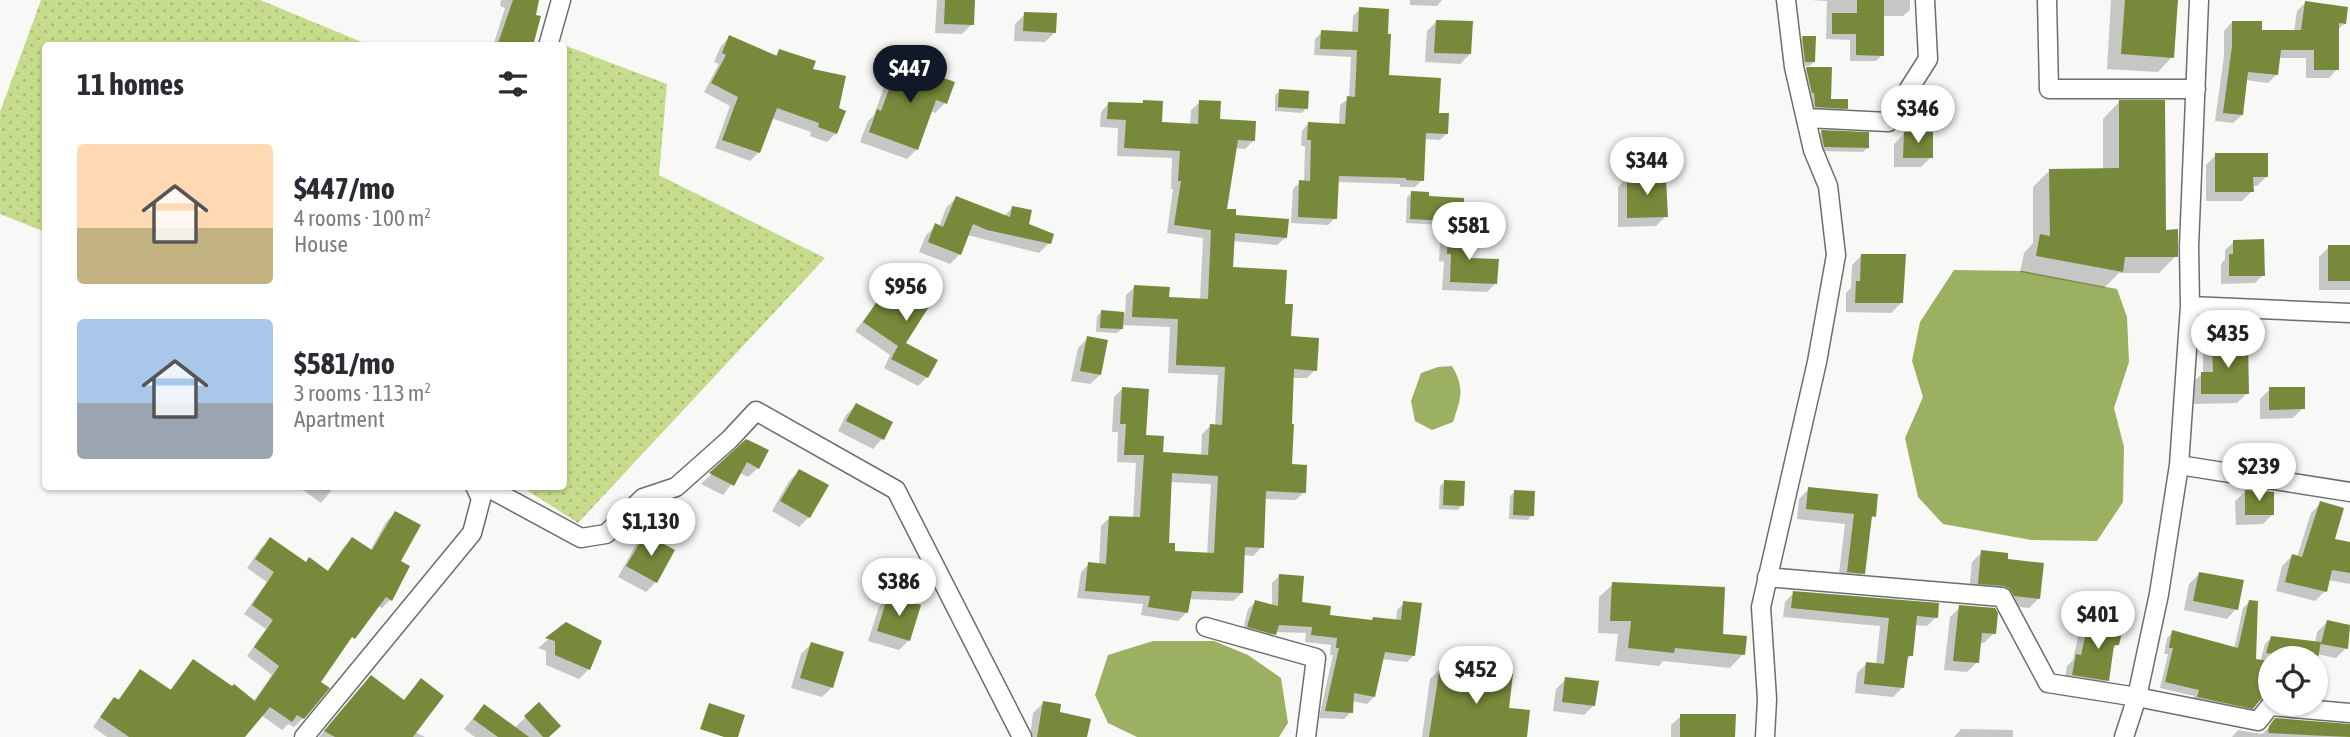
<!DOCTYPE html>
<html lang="en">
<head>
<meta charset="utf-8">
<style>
	:root { --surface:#fff; --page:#f7f7f7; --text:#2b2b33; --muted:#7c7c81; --accent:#111827 }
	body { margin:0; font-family:"Asap Condensed",sans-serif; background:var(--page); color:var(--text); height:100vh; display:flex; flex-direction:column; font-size:26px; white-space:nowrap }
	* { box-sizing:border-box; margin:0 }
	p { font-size:23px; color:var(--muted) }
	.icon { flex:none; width:38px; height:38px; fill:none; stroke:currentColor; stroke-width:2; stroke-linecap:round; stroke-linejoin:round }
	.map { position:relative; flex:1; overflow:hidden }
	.side { position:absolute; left:42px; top:42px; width:525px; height:448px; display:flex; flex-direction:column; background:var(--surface); border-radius:7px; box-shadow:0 2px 5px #0004 }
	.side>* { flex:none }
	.tools { position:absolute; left:2258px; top:646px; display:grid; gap:14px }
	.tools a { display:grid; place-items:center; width:70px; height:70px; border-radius:50%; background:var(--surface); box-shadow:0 2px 5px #0004; font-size:35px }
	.price { position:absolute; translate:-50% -60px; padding:0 16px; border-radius:24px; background:#fff; color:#222; font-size:23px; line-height:46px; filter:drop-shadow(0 2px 4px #0008) }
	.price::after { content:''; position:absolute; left:50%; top:42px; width:21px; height:16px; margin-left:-10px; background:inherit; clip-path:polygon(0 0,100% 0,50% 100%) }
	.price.active { background:var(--accent); color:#fff }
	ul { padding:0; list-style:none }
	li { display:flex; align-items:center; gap:21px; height:175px; padding:0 35px }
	li span { display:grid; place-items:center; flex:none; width:196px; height:140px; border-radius:7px; color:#555 }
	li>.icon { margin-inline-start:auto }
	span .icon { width:84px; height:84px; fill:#fffc; stroke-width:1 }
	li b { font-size:30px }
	h2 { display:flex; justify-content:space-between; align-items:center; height:84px; padding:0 35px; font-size:30px }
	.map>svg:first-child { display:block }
	.garden { fill:url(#garden-dots) }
	.water { fill:#9cb061 }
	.shadow { fill:#0003; fill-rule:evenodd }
	.building { fill:#778a3b; fill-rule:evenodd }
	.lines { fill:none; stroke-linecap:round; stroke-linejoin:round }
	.street-casing { stroke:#6d6e6b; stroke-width:21 }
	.street { stroke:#fff; stroke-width:18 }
</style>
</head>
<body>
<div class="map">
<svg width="2350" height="737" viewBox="0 0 2350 737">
	<defs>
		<pattern id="garden-dots" width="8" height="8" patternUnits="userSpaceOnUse" patternTransform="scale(1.75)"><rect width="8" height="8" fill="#c6db8b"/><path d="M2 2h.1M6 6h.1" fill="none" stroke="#aabc78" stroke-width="1.8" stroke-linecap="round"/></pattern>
	</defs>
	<rect width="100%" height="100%" fill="#f8f9f6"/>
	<path class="garden" d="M41,0h219l109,45 -323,1 -1,186 -45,-18v-102z
		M558,43l109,41 -8,91 166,83 -247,265 -56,-36 42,-1v-440l-7,-1z"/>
	<path class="water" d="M1954,270l69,1 94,18 10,28 2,45 -15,46 10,39 -1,55 -26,39 -66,-1 -88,-16 -25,-27 -13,-59 18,-41 -11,-36 8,-39z
		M1452,366c13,22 9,33 1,56l-21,8 -17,-9 -4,-20 10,-28 17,-6z
		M1153,641h61l34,14 33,23 7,45 -9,14h-142l-29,-14 -13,-28 13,-40z"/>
	<path class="shadow" d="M501,0h37l-8,46h-37l12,-38 -5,-2z
		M937,0h36l-1,24 -10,10 -27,-1z
		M1410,0h32l-5,6 -27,-1z
		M1810,0h100v10l-7,6h-21v39l-6,6h-26v-21l-24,-1 1,-38z
		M2111,0h65l-4,57 -14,15 -51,-3z
		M2305,3l39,21 -7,6v39l-8,9h-23v-20h-28l-1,16 -9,9 -22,-3 -4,35 -9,8 -18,-2 9,-65v-25l8,-9 28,9h34l3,-20z
		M1360,9l27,68 50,37 10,19 -7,7 -16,-1 -2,41 -7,7h-15v-3l-63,-2 -2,36 -7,7 -37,-2 2,-34 7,-7h4l1,-36h-4l1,-15 6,-7 31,1 1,-20 9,-7 2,-41 -37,-2 1,-16 7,-7 30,2 1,-18z
		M1025,14l30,18 -10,10 -31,-1 1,-17z
		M1437,21l33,33 -10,10 -35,-2 2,-31z
		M730,37l44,20 5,-6 58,58 -1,24 -9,9 -17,-6 1,-4 -40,-14 -12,34 -9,9 -35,-13 15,-42 -26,-14 15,-28 -5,-2 7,-16z
		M1802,38l12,24 -5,4h-8l-3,-23z
		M899,64l46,39 -10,10 -4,-2 -14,38 -10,10 -47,-17 8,-21 6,-6 15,-42z
		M1806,69h24v32l16,7 -8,8 -30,-2 -9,-37z
		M1280,91l26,17 -4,5 -27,-2v-16z
		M1144,102l16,22 30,1 1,-15 9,-8 18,19 36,19 -9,9 -10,-1 -10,63 61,26 -9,8 -45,-4 -1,28 52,36 7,33 25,32 -8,8h-15l-1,88 13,26 -8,8 -32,-1 -2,48 -9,9 -10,-1 -1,38 -9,8 -44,-2 -3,14 -8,8 -37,-6 2,-11 -66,-6 4,-26 8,-8 10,1 2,-39 8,-8 24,1 3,-56 -19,-1 1,-30h-6l2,-35 8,-8 23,48 16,16 40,3 1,-22 8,-8h5l3,-51 -50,-2 2,-46 -48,-2v4l-5,4 -21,-1 1,-16 4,-4 24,1 1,-18 9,-8 32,12 33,1 3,-62 -36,-5 6,-44h-2l1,-31 -55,-2 1,-28 -18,-1 1,-15 8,-9 32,2zM1170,482l41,2 -4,71 -34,-2 -6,-9z
		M2119,102l45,129 12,25 -17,17h-40l-15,15 -84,-16 4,-19 9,-10v-56l17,-17h53v-51z
		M1822,132l46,16 -5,4 -43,-1 -3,-15z
		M1904,134l27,23 -10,10h-27v-23z
		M2216,155l51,21 -10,10h-5v5l-10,10h-36v-36z
		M1628,177l38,39 -10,10 -38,1v-40z
		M1412,193l15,5 34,27 -4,5 -16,-1v-4l-35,-2 1,-26z
		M956,198l48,18 8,-8 15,17 22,18 -10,10 -72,-18 -7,19 -10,10 -31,-12 7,-17 10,-9 3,1 7,-19z
		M1448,233l19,26 28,25 -8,8 -45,-2 2,-28 -5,-1 1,-19z
		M2234,242l29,33 -8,8 -34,1v-20l4,-5v-9z
		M2329,247h21v43h-31v-33z
		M1862,255l39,48 -10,10 -45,-1v-19l5,-5 1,-23z
		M920,274l-17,70 24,33 -9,9 -34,-18 6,-13 -35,-24 25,-32 15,10 16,-26z
		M1088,338l12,37 -10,9 -19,-3 7,-33z
		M2213,343l34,50 -10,10 -45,1v-21l11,-10v-20z
		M2270,389l33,19 -10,10 -33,1v-20z
		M856,405l26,34 -9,10 -35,-18 8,-16z
		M746,441l12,27 -10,9 -8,-4 -17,22 -22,-11z
		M799,471l10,46 -10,10 -27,-16 17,-30z
		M1445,482l17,23 -4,5 -19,-1 1,-23z
		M297,486h38l-14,17z
		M1809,489l65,27 -4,4 -7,53 -10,10 -15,-1 7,-58 -48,-5 2,-20z
		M1515,492l17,23 -4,5 -19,-1 1,-23z
		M2245,492l28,22 -10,10 -27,1 -1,-24z
		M2321,503l12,38 17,2v41l-22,-4 -3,11 -10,10 -39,-10 6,-25 10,-10 5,1 14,-44z
		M395,513l3,48 -8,39 -8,8 -5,-3 -32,41 -26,36 -16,36 -9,9 -6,-3 -6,6 -21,-15 -18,22h-136l-14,-10 13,-19 9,-9 2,2 23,-30 29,20 24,-30 60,41 19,-27 -25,-19 19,-27 -22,-15 23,-32 -20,-14 14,-20 9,-8 35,23 22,9 16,-24 9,-9 18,12 16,-29z
		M645,536l11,46 -10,10 -28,-15 17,-31z
		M1982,552l24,9 33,37 -10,10 -25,-3 -35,-12 3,-31z
		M2199,574l37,35 -9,10 -43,-9 5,-26z
		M1279,576l21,27 28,14 43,4 2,-2 23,2 1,-11 7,-7 10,52 -7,7 -25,-3 -8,38 -7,7 -15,-3 -1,11 -7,7 -25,-1 14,-63h-3l1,-10 -26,-3 1,-9 -31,-1 -7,9 -26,-7 6,-25 7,-7 17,4v-23z
		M1613,584l108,51 22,19 -13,14 -67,-7 -4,5 -44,-5 3,-27 -20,-1 1,-36z
		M1794,592l142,25 -9,9 -13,-1 -3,30 -5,6 -3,26 -10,10 -38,-4 2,-20 9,-9 10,1 4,-39 -97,-9 2,-15z
		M888,597l21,43 -10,10 -31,-9 11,-34z
		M2249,602l5,59 6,1 5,-18 6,-6 44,5 2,-11 10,-10 23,5 -4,21 -10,10 -20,-4 -1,7v-3h-45v44l-12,-1 -12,13 -54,-11 2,-7 -34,-8 8,-34h-4l3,-16 6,-6 61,17 9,-41z
		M1960,607l34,26 -10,10h-5l-2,19 -10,10 -23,-2 6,-53z
		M2089,622l28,23 -5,5 -5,30 -10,10 -33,-5 3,-19 6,-6 6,-28z
		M566,624l23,45 -10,10 -33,-14v-14l-8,-3z
		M811,644l21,43 -10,10 -31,-9 10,-34z
		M1441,668l36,6 3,-3 46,66h-104l8,-58z
		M1566,679l28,26 -10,10 -31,-4 3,-22z
		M421,681l-6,51 10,5h-106l43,-51 41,15z
		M1043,703l15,10 27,24h-55l3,-24z
		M539,705l8,32h-72l-11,-8 20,-23 30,22z
		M1681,716l53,21h-63v-12z
		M2276,720l73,6v11h-117l6,-7 24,4z
		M1961,729l52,1v7h-59z"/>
	<path class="building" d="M513,0h26l-3,15 5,1 -8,30h-36z
		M945,0h30l-1,25 -30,-1z
		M1857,0h27v56l-28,-1v-21h-24v-21h25z
		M2125,0h53l-4,58 -53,-4z
		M2305,1l43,6 -2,17 -7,-1v47h-25v-20h-33l-3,25 -30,-3 -5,43 -20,-2 9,-67v-25h30v9h39z
		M1359,7l30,2 -1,25h3l-2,41 52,3 -2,35h10l-1,21 -22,-1 -2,48 -18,-1v-2l-67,-2 -2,43 -39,-2 1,-37 11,1 1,-41h-4l1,-18 37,2 2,-28 8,1 2,-47 -37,-1 1,-19 37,2z
		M1024,12l33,1 -1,20 -33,-2z
		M1436,20l37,1 -2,33 -37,-1z
		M729,35l48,21 2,-7 37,12 -3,8 33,7 -7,32 7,3 -9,23 -19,-7 1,-4 -42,-15 -17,45 -38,-13 16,-43 -27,-14 15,-28 -4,-2z
		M1802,36h14l-1,26h-10z
		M899,62l56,20 -8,22 -11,-4 -18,50 -49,-18 8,-23 4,2z
		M1806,67h26l-1,32h17v10l-33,-2 -1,-14h-2z
		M1279,89l30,2 -1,18 -30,-2z
		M1143,100l20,1 -1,21 36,2 1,-24 22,1 -1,18 36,2 -1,20 -17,-1 -11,69h9v6l53,4 -2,19 -52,-5 -2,34 54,3 -2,34h8l-2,32 28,2 -2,33 -23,-2 -2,55h2l-2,40 15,1 -1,28 -40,-2 -2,57 -19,-1 -2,46 -51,-2 -4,22 -40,-6 2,-11 -65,-5 3,-29 18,2 3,-48 31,1 4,-62h-20l2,-31h-6l2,-37 27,2 -3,46 18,1 -1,16 45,3 2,-31 12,1 3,-58 -49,-2 2,-46 -46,-2 2,-32 36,2 -1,10 39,2 3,-69 -37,-5 7,-44h-3l2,-30 -56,-3 2,-28 -19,-1 1,-17 35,1zM1172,473l46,3 -4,77 -39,-2v-8h-6z
		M2119,100h46l1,130 12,-1v28h-53l-2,15 -87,-16 4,-22 10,2 -1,-67 70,-1z
		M1821,130l48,2v16l-45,-1z
		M1904,132h29v26h-30z
		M2215,153h53v24h-15l1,15h-39z
		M1627,175l39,4 2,38 -41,1z
		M1411,191l18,1v4l35,2 -1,28 -18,-1v-4l-35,-2z
		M956,196l54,21 2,-11 20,4 -3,14 25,10 -3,10 -64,-14 -14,-6 -12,31 -33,-13 7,-19 8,4z
		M1448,232l22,1 -1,25 30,1 -2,25 -47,-2 1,-28h-4z
		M2264,239l1,37h-36v-22h4v-14z
		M2328,245h22v36h-22z
		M1861,254h45l-3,49h-48l1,-22h4z
		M920,272l22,14 -36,57 32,17 -10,18 -37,-19 7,-13 -35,-24 17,-25 17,11z
		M1101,310l23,2 -1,17 -23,-1z
		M1087,336l21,4 -7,35 -21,-4z
		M2248,341l1,53h-48v-22h12l-1,-30z
		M2269,387h36v22l-36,1z
		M856,403l37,19 -9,18 -38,-19z
		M746,439l23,11 -10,19 -12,-7 -13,24 -25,-13z
		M799,469l30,16 -19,33 -30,-17z
		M1444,480l21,1 -1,25 -21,-1z
		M1808,487l70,7 -2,23 -4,-1 -7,58 -18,-2 7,-58 -48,-5z
		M1514,490l21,1 -1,25 -21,-1z
		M2245,490l29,2v23h-29z
		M2320,501l24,7 -9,31 15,3v31l-18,-3 -5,22 -42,-10 7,-28 10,3z
		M395,511l26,14 -20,36 9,5 -18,35 -6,-4 -31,42 -3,-2 -31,45 9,6 -26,31 -7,-4 -5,7 -22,-15 -25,30h-116l-29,-20 14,-20 5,3 21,-31 31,21 22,-31 39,27 2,-2 21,17 24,-35 -25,-19 19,-27 -21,-15 22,-33 -19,-13 15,-22 36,25 3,-5 19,14 24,-34 20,13z
		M645,534l30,16 -18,33 -31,-17z
		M1981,550l27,3v6l36,4 -4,36 -26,-3 -5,-8 -5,-2 -26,-2z
		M2199,572l45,8 -6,30 -45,-9z
		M1279,574l25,2 -2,26 29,4 -1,9 42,5 1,-3 28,3 2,-19 19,2 -7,53 -30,-4 -10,45 -21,-4 -1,20 -28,-2 14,-63h-3l1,-10 -26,-3 1,-8 -33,-2 -3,10 -29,-8 8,-27 23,6z
		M1612,582l113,5 -2,47 24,2 -2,19 -70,-7 -1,5 -46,-5 3,-27h-21z
		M1793,591l146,12 -1,15 -21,-2 -4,40h-5l-4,32 -40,-4 2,-22 18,2 5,-46 -98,-10z
		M888,595l33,10 -11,36 -33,-10z
		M2249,600l9,1 -2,58 12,2 -7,38 -8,10 -56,-12 2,-7 -34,-8 8,-34h-4l3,-18 66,18z
		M1959,605l36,3 3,5 -2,21 -14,-1 -3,30 -26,-2z
		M2089,620l34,7 -4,18h-5l-5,36 -37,-6 4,-21 5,1z
		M2327,620l23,5 -2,24 -27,-5z
		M566,622l36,19 -12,29 -35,-15v-14l-10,-3z
		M2271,636l50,6 -3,16 -52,-5z
		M811,642l33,10 -11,36 -33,-10z
		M1440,666l39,7 1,-3 33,4 -4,34 21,2 -3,27h-98z
		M371,675l33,25 17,-22 23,18 -31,41h-78l-11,-6z
		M1565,677l34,4 -4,25 -33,-4z
		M1043,701l18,3 -1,8 31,7 -4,18h-50z
		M539,702l22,24 -12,11h-6l-19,-21z
		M709,703l36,12 -7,22h-14l-24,-8z
		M484,704l45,33h-31l-25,-18z
		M1680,714h56l-1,23h-55z
		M2275,718l75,6v13l-82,-4 1,-7z"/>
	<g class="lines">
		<g class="street-casing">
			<path id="street" d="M2047,0l2,89h147
				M548,46l13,-46
				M1806,118l82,4 40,-63 -3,-59
				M2190,306l160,7
				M2179,465l171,27
				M485,486l96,52 25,-4 37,-36 33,-11 54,-48 26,-28 140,79 126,247
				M1767,577l235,20 46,86 89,14 121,24 12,-15 80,7
				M1206,627l110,31 -10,79
				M304,737l168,-204 9,-34 -6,-13
				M1765,737l2,-38 -6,-92 56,-245 19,-107 -8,-69 -15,-36 -19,-83 -8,-67
				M2124,737l13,-40 22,-103 20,-129 11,-159 -1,-59 10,-247"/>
		</g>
		<use href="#street" class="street"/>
	</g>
</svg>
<div class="tools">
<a><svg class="icon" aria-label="locate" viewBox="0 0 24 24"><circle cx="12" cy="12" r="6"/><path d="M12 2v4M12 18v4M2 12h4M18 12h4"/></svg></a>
</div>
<b class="price active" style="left:910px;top:105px">$447</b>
<b class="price" style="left:1918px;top:145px">$346</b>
<b class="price" style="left:1647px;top:197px">$344</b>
<b class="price" style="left:1469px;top:262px">$581</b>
<b class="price" style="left:906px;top:323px">$956</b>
<b class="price" style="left:2228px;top:370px">$435</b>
<b class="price" style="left:2259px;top:503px">$239</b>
<b class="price" style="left:651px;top:558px">$1,130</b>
<b class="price" style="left:899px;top:618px">$386</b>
<b class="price" style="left:2098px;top:651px">$401</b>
<b class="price" style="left:1476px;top:706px">$452</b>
<section class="side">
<h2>11 homes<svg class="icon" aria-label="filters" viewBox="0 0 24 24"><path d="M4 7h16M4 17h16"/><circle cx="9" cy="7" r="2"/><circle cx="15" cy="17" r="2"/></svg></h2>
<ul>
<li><span style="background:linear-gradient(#ffd9b3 60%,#c2b280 0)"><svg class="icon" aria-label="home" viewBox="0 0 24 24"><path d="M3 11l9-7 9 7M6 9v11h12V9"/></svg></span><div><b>$447/mo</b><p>4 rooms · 100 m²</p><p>House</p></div></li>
<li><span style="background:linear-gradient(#a9c7e8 60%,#9aa5b1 0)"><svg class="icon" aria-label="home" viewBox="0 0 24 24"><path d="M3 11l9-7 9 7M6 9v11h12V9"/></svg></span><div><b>$581/mo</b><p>3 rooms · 113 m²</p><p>Apartment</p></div></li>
</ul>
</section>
</div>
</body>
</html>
